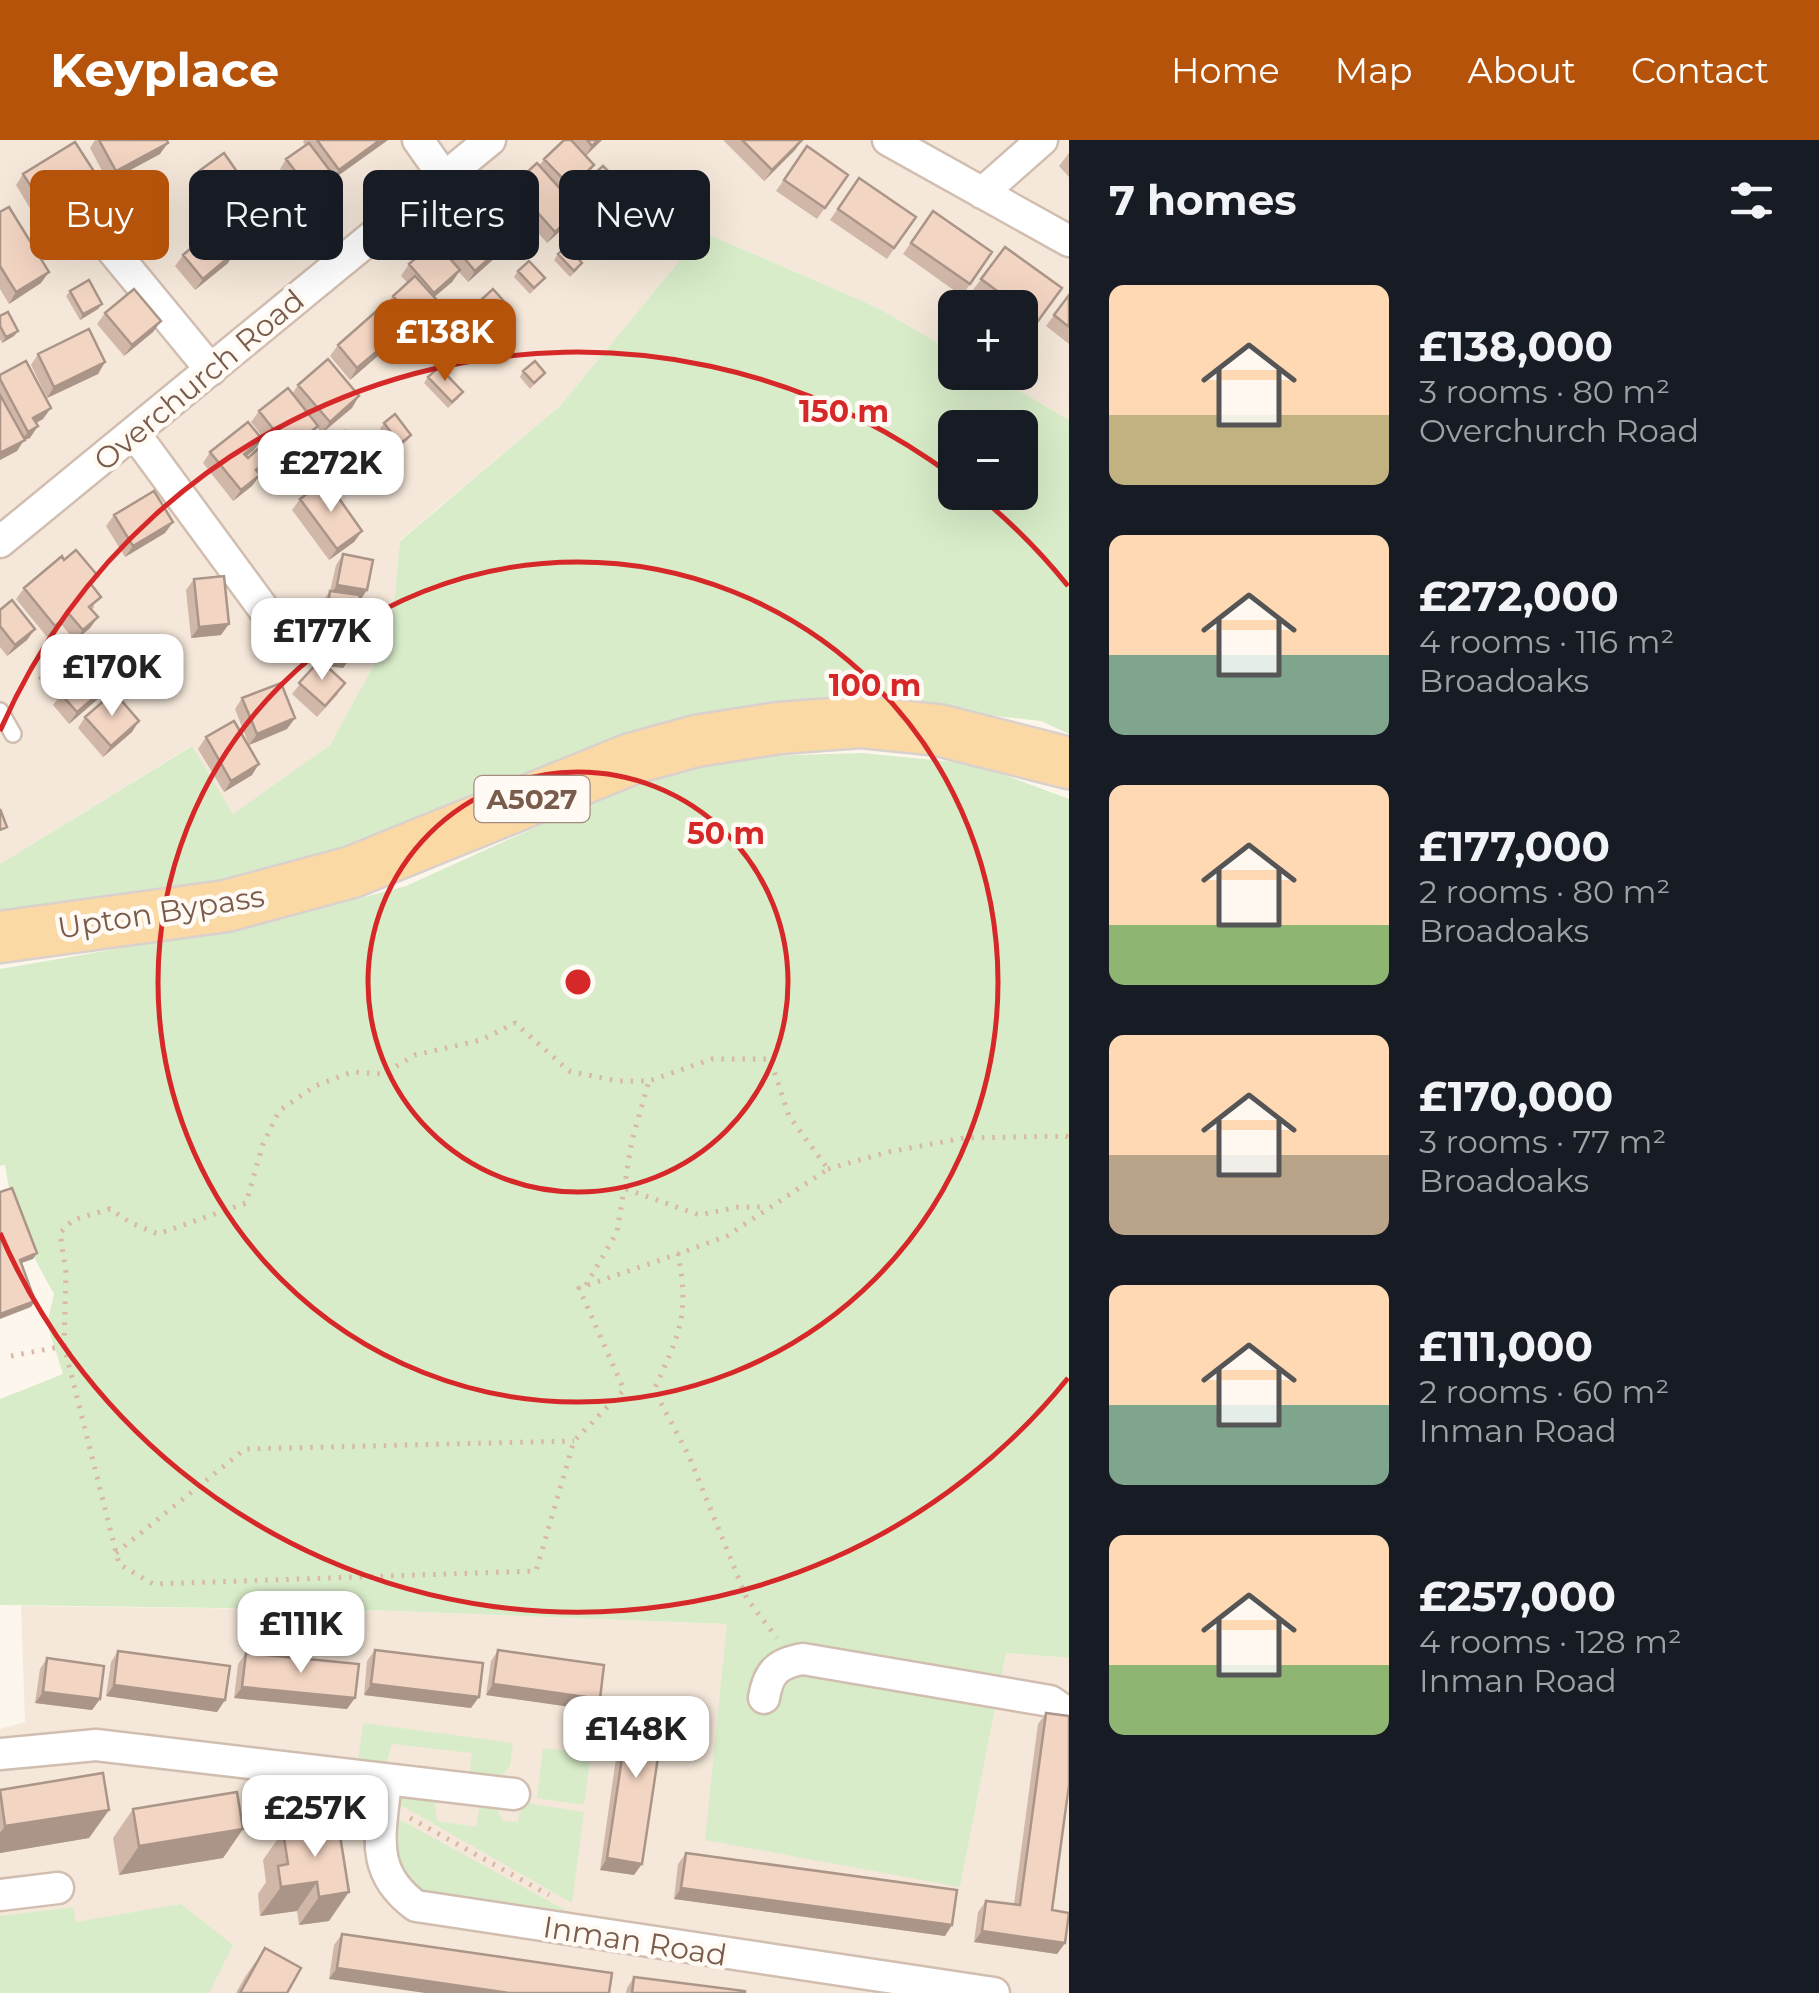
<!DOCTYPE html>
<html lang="en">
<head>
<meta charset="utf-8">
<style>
	:root { --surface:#171b24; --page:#20242c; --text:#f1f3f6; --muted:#9ea1a6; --accent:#b45309 }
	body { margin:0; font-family:Montserrat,sans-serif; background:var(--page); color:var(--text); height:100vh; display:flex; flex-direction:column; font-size:38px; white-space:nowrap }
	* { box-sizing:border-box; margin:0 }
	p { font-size:32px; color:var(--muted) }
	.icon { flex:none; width:55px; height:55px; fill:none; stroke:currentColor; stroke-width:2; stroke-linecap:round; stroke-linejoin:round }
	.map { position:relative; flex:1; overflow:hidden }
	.panel { display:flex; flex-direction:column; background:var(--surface); width:750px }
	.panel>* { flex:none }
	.banner { position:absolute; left:30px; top:30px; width:888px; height:90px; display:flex; gap:20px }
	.buttons { position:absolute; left:938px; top:150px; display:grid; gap:20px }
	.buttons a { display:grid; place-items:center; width:100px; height:100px; border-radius:15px; background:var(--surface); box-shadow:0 10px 40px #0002; font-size:50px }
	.price { position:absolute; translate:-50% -85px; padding:0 22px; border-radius:20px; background:#fff; color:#222; font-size:32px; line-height:65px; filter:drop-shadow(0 2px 5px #0008) }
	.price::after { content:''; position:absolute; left:50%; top:60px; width:30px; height:22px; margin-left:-15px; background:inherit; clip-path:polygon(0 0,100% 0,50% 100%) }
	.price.selected { background:var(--accent); color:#fff }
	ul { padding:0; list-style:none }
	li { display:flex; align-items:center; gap:30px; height:250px; padding:0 40px }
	li span { display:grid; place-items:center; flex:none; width:280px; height:200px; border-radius:15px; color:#555 }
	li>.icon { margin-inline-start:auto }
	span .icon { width:120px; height:120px; fill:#fffc; stroke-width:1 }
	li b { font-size:42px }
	h2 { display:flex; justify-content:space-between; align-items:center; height:120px; padding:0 40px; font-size:42px }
	.pill { padding:0 35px; border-radius:15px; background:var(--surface); box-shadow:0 10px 40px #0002; font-size:35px; line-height:90px }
	.pill.selected { background:var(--accent); color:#fff }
	header { display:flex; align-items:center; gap:60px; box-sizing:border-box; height:140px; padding:0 50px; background:var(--accent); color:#fff }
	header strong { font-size:48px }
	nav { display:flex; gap:55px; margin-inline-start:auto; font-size:35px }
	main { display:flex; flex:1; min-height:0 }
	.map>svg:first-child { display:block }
	.residential { fill:#f5e8da }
	.green { fill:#d8ecc9; fill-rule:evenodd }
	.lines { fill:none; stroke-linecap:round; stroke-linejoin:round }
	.lane-casing { stroke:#d1beb0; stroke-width:20 }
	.street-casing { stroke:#d1beb0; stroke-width:35 }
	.primary-casing { stroke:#dad1cd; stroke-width:55 }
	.path { stroke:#d9b8a5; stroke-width:5; stroke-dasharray:2.5 8; stroke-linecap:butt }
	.lane { stroke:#fff; stroke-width:15 }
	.street { stroke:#fff; stroke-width:30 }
	.primary { stroke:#fbd9a5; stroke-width:50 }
	.wall { fill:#d1b7a8 }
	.shaded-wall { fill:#aa9588 }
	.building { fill:#f3d5c3; stroke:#aa9588; stroke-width:2.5 }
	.ring { fill:none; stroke:#d62828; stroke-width:5 }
	.labels { text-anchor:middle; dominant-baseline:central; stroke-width:9; stroke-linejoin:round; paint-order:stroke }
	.shield { fill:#fffaf3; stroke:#a28b7f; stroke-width:2.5 }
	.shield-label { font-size:28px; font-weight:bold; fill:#7a5c4d }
	.street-label { font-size:30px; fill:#7a5c4d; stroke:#fffaf3 }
	.centre { fill:#d62828; stroke:#fffaf3; stroke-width:5 }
	.ring-label { font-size:30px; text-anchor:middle; font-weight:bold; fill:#d62828; stroke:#fffaf3; stroke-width:9; stroke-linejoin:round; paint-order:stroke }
</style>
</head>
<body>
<header>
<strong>Keyplace</strong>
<nav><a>Home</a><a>Map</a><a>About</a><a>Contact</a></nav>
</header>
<main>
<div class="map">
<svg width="1069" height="1853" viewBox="0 0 1069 1853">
	<rect width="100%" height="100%" fill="#fdf6ec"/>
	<path class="residential" d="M0,0h1069v280l-80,-47 31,-1v-64h-65v45l-77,-45 -175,-76 -142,173 -161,135 -9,93 -61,112 -98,70 -41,-69 -191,118z
		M21,1466l345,4 362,14 232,262 46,-233 63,5v335h-1069v-264l25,-7z"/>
	<path class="green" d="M703,92l175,76 77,45v19l34,1 80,47v314l-28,-13 -137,-15 -686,184 -218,27v-53l192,-118 41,68 97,-69 61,-112 9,-92 161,-136zM955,288h65v64h-65z
		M862,613l113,11 94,35v859l-63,-5 -46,234 -255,-47 22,-216 -360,-14 -367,-5v-206l63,-25 -16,-50 7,-30c-23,-40 -43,-82 -49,-129l-5,1v-197l266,-46 140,-37 247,-112 109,-18z
		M363,1583l150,20 -3,23 -12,14 -30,1 4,-28 -80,-9 -7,24 -28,-1z
		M543,1608l48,6 -7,51 -47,-7z
		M410,1651l24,4 3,26 39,6 5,-27c14,3 18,8 21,21l16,1 3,-20 63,10 -12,91 -168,-96 -9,1 6,-12z
		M395,1677l176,96 -1,7 -156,-27 -24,-33z
		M181,1764l52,41 -24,48h-209v-77l73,-9 3,15z"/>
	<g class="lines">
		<g class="lane-casing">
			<path id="lane" d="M0,571l13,23"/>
		</g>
		<g class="street-casing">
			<path id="street" d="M418,0l26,37
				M888,0l181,101
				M982,53l60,-53
				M99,94l112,136
				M135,294l136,185
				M0,402l490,-402
				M764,1558c4,-26 14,-35 39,-39l247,42 19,13
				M0,1614l96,-9 418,49
				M386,1640c-5,53 -18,91 30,126l578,87
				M0,1755l58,-7"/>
		</g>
		<g class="primary-casing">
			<path id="primary" d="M0,797l226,-31 126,-34 279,-113 65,-18 83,-13 81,-6 78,8 131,33"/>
		</g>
		<path class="path" d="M828,1029l60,-17 76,-14 102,-2 3,2
			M626,1049l73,26 39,-8h29
			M586,1145l31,-53 15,-92 17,-59
			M64,1206l2,-73 -6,-40 13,-13 37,-11 21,14 27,11 88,-31 17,-59 16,-33 36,-25 37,-14 31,2 32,-19 66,-15 34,-17 54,48 48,10h32l63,-22h58l19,57 39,53 -101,67 -49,18
			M11,1216l53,-10 55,218 34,20 383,-13 38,-130 50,-51 -45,-102 99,-34c12,62 1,81 -24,136l35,66 58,143 30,39
			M116,1413l129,-104 329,-8
			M410,1678l139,77"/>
		<use href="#lane" class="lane"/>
		<use href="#street" class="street"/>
		<use href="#primary" class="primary"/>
	</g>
	<path class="wall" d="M95,0h72l-7,14 -52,28 -18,-34z
		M304,0h84l-56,40 -6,8 -22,16 -2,-2 -4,7 -28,21 -19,-24 -3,4 -25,18 -32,-46 8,-11 51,20 3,-3 14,-3 14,-11 -2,-3 7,-12 20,-14 -3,-3z
		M564,0h38l-16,16 8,9 -7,11 -21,19 13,15 -8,11 -24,22 -16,-18 -5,7 -25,22 -2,-2 -3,5 -28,25 -9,-10 -7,10 -18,15 20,22 -8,11 -22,20 -39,-43 8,-11 14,-14 -6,-6 8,-12 32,-15 7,-10 30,-22 3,-5 27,-20 5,-7 26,-19 5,-7z
		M723,0h79l-7,10 -31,31z
		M807,6l41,29 -31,44 -41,-28z
		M1069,13v24l-10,-11z
		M595,33l25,10 -12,13 -17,-17z
		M23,34l74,2 -8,12 -52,32 -21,-35z
		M859,38l57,39 -29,42 -57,-39z
		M933,71l59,41 -30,44 -59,-42z
		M0,72l41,71 -32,21 -9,-15z
		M587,80l24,18 -8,8 -20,-20z
		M1005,107l57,41 -32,44 -10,-7v-17h-24l-23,-18z
		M558,114l20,15 -8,8 -16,-17z
		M183,115l45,8 -33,27 -20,-24z
		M518,131l27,7 -15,16 -16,-17z
		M70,151l28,18 -18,11 -14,-24z
		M1069,155v49l-23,-18z
		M482,159l27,8 -14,15 -17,-18z
		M105,173l56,8 -8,11 -29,24 -27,-32z
		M0,176l18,15 -4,5 -12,7 -2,-4z
		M401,191l-7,11 -44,38 -20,-24 8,-11z
		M38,214l67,8 -7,12 -51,24 -16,-33z
		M523,231l22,2 -15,16 -10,-12z
		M0,235l43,44 -7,4 -6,15 -6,2 -7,11 -17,9z
		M428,237l31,21 -11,10 -24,-25z
		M298,245l54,23 -30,25 -5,-6 -7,10 -29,23 -30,-38 8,-11 33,-17z
		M384,283l27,12 -3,5 -12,9 -16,-20z
		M336,298l32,21 -13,13 -23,-28z
		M254,310l-7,6 14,14 -3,3 2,2 -8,11 -19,15 -30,-38 7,-11z
		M369,336l17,11 -8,8 -13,-13z
		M300,359l62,32 -8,11 -25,18 -37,-50z
		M114,375l59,7 -8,11 -40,24 -19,-31z
		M343,414l16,48 -8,55 -8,11 -17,-2 12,28 -21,23 -25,-23 24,-30h-3l9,-62 8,-11 6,-26z
		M64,420l34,16 -6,9 2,23 -2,1 6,8 -8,11 -15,13 -13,-16 -15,12 -31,-38 8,-11z
		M194,439l27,56 -30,3 -5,-48z
		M0,470l27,30 -20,16 -7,-9z
		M46,527l69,13 -8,11 -38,33 -16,-19 4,-5 -19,-22z
		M242,558l53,20 -8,11 -38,16 -14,-36z
		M85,577l47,15 -29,25 -25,-29z
		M206,597l46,38 -28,17 -26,-43z
		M375,1510l96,58 -107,-13 3,-34z
		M498,1510l94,60 -106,-15 5,-34z
		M118,1511l107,49 -8,12 -111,-16 5,-34z
		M246,1513l101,56 -113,-11 4,-34z
		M47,1518l53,41 -8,11 -57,-7 5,-34z
		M631,1558l3,177 -34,-5 23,-161z
		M1046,1573l6,197 13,33 -8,11 -83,-12 4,-30 8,-11 28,3 24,-180z
		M0,1650l109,20 -20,28 -89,15z
		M133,1669l110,20 -20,29 -104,17 -6,-37z
		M338,1683l-9,98 -30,4 -2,-14 -37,5 -2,-22 8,-12 -3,-22 20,-29z
		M686,1713l259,83 -271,-37 4,-35z
		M342,1794l270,39 -283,6 5,-34z
		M265,1808l22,45h-51l9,-16z
		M634,1837l111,16h-119l1,-5z"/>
	<path class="shaded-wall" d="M380,0h8l-56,40 -6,8 -22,16 8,-11 21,-16 6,-7z
		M598,0h4l-18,17 8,-11z
		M802,0l-7,10 -31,31 8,-11z
		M168,3l-8,11 -52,28 8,-11z
		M594,25l-7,11 -24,22 8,-11z
		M97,36l-8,12 -52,32 8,-11z
		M306,58l-8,11 -28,21 7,-11z
		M256,59l-8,11 -25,18 7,-11z
		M579,70l-8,11 -24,22 8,-11z
		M534,81l-8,11 -25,22 8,-11z
		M503,106l-7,11 -28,25 7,-11z
		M236,111l-8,12 -33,27 8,-11z
		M460,130l-8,12 -26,22 8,-11z
		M49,132l-8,11 -32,21 7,-12z
		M102,164l-4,5 -18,11 3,-6z
		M454,179l-8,11 -22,20 7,-11z
		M161,181l-8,11 -29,24 8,-11z
		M18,191l-4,5 -12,7 4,-6z
		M401,191l-7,11 -44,38 7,-12z
		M105,222l-7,12 -51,24 7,-11z
		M359,256l-7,12 -30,25 8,-11z
		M51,268l-8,11 -18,10 8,-11z
		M38,286l-8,12 -6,2 -7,11 -17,9v-7l20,-11 8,-10z
		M318,286l-8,11 -29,23 8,-11z
		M262,299l-8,11 -18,15 8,-11z
		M260,335l-8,11 -19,15 8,-11z
		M173,382l-8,11 -40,24 8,-11z
		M362,391l-8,11 -25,18 8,-11z
		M337,445l30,5 -8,12 -30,-6z
		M69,474l-7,11 -15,12 8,-11z
		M98,477l-8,11 -15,13 8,-11z
		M229,484l-8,11 -30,3 8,-11z
		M35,489l-8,11 -20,16 8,-11z
		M321,513l30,4 -8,11 -30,-4z
		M115,540l-8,11 -38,33 8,-12z
		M295,578l-8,11 -38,16 8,-11z
		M139,581l-7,11 -29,25 8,-11z
		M259,624l-7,11 -28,17 7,-11z
		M37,1113l-4,6 -17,6 4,-5z
		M35,1161l-4,6 -31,12v-5z
		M371,1544l108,13 -8,11 -107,-13z
		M493,1544l107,15 -8,11 -106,-15z
		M114,1545l111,15 -8,12 -111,-16z
		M242,1547l113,11 -8,11 -113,-11z
		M43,1552l57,7 -8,11 -57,-7z
		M109,1670l-20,28 -89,15v-20l5,-7z
		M243,1689l-20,29 -104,17 20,-29z
		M607,1718l35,6 -8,11 -34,-5z
		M317,1742l-20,29 -37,5 21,-29z
		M681,1748l271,37 -7,11 -271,-37z
		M349,1752l-20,29 -30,4 20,-28z
		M982,1791l83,12 -8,11 -83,-12z
		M337,1828l172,25h-84l-96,-14z"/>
	<path class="building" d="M99,0h68l1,3 -52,28z
		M317,0h63l-41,30z
		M564,0h7l23,25 -23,22 -27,-28z
		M587,0h11l-6,6z
		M742,0h60l-30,30z
		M75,2l22,34 -52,33 -22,-35z
		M309,3l25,33 -22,17 -26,-34z
		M807,6l41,29 -23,33 -41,-28z
		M224,13l32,46 -26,18 -31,-46z
		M537,23l42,47 -24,22 -42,-47z
		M603,26l17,17 -8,8 -17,-18z
		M285,31l21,27 -29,21 -24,-31 10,-8 4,5z
		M859,38l57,39 -22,31 -56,-39z
		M506,50l28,31 -25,22 -28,-31z
		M9,67l40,65 -33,20 -16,-26v-54z
		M933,71l59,41 -22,32 -59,-41z
		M595,72l20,21 -8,8 -20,-21z
		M476,75l27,31 -28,25 -27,-32z
		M216,87l20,24 -33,28 -20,-24z
		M435,102l25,28 -26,23 -25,-29z
		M567,106l15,17 -8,8 -16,-17z
		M1005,107l57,41 -24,33 -57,-42z
		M529,121l16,17 -11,10 -16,-17z
		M415,136l39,43 -23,20 -38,-43z
		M89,140l13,24 -19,10 -13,-23z
		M134,149l27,32 -29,24 -27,-32z
		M493,149l16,18 -10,9 -17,-17z
		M1069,155v32l-15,-12z
		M381,167l20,24 -44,37 -19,-23z
		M8,172l10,19 -12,6 -6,-11v-10z
		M89,189l16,33 -51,25 -16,-33z
		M328,219l31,37 -29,26 -32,-37z
		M26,221l25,47 -18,10 5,8 -10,6 -28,-53v-4z
		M535,221l10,12 -11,10 -11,-12z
		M439,227l24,25 -11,10 -24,-25z
		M288,248l30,38 -29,23 -30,-38z
		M0,255l25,45 -25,13z
		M395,274l16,21 -11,9 -16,-21z
		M248,282l14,17 -18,15 4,4 11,-10 10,11 -13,11 4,5 -19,15 -31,-38z
		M345,291l23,28 -9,7 -23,-28z
		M377,329l13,13 -8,7 -13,-13z
		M326,340l36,51 -25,18 -37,-50z
		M154,351l19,31 -40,24 -19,-31z
		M76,410l22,26 -8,7 11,14 -12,10 9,10 -15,13 -14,-16 -14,12 -31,-38 38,-32 2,4z
		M343,414l30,6 -6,30 -30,-5z
		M224,436l5,48 -30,3 -5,-48z
		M330,451l30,4 -9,62 -30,-4z
		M12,460l23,29 -20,16 -15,-19v-16z
		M78,499l37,41 -38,32 -16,-18 5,-4 -20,-23z
		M320,520l25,23 -20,23 -26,-23z
		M281,543l14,35 -38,16 -15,-36z
		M114,552l25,29 -28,25 -26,-29z
		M234,581l25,43 -28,17 -25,-44z
		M0,669l7,18 -7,3z
		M12,1048l25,65 -17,7 15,41 -35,13v-122z
		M375,1510l108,13 -4,34 -108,-13z
		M498,1510l106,15 -4,34 -107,-15z
		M118,1511l112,15 -5,34 -111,-15z
		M246,1513l113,11 -4,34 -113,-11z
		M47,1518l57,8 -4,33 -57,-7z
		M631,1558l35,6 -24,160 -35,-6z
		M1046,1573l23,3v69l-17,125 17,3 -4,30 -83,-12 4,-30 34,4z
		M103,1633l6,37 -104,16 -5,-36z
		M237,1652l6,37 -104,17 -6,-37z
		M338,1683l11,69 -30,5 -2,-15 -36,5 -3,-21 10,-2 -5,-33z
		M686,1713l271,37 -5,35 -271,-37z
		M342,1794l270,39 -3,20h-100l-172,-25z
		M265,1808l36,20 -14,25h-47z
		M634,1837l111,14v2h-113z"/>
	<g class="ring">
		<circle cx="578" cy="842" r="210"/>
		<circle cx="578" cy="842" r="420"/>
		<path d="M1068 1238A630 630 0 0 1 0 1093M0 591A630 630 0 0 1 953 336M979 356A630 630 0 0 1 1068 446"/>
	</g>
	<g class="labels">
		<rect class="shield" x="474.5" y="636" width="115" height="46" rx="8"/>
		<g class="shield-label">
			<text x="532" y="659">A5027</text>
		</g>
		<g class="street-label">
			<text transform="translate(199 240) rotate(-40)">Overchurch Road</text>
			<text transform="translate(161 772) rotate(-9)">Upton Bypass</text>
			<text transform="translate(635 1801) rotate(9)">Inman Road</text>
		</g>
	</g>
	<circle cx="578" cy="842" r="15" class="centre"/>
	<g class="ring-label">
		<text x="844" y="282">150 m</text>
		<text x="875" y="556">100 m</text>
		<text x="726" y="704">50 m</text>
	</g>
</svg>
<div class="buttons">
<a>+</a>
<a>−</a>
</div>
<b class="price selected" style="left:445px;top:244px">£138K</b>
<b class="price" style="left:331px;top:375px">£272K</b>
<b class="price" style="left:322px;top:543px">£177K</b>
<b class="price" style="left:112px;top:579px">£170K</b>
<b class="price" style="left:301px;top:1536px">£111K</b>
<b class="price" style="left:636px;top:1641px">£148K</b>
<b class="price" style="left:315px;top:1720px">£257K</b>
<div class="banner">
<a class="pill selected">Buy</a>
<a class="pill">Rent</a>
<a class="pill">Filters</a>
<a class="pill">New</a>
</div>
</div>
<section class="panel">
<h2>7 homes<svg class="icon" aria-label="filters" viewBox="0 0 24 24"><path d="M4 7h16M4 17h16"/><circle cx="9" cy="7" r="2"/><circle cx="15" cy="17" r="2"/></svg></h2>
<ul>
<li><span style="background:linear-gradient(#ffd9b3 65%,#c2b280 0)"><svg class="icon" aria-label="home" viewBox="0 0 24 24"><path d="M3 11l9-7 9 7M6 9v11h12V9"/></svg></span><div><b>£138,000</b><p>3 rooms · 80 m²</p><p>Overchurch Road</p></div></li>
<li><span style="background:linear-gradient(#ffd9b3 60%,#7fa58c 0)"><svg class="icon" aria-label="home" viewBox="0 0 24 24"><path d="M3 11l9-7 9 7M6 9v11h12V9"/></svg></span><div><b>£272,000</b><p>4 rooms · 116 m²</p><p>Broadoaks</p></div></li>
<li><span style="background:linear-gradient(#ffd9b3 70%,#8fb573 0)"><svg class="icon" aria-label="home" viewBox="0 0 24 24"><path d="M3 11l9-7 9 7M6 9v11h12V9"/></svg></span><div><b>£177,000</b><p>2 rooms · 80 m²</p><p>Broadoaks</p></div></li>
<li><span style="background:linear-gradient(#ffd9b3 60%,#b9a48a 0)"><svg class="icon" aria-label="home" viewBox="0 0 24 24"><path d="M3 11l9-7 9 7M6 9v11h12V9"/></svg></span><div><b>£170,000</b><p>3 rooms · 77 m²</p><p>Broadoaks</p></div></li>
<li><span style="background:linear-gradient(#ffd9b3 60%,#7fa58c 0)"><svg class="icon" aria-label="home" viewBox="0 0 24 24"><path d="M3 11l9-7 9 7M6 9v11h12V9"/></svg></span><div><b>£111,000</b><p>2 rooms · 60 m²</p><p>Inman Road</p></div></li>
<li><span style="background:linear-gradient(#ffd9b3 65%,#8fb573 0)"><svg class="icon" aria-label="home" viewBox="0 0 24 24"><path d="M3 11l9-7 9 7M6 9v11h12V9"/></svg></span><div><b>£257,000</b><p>4 rooms · 128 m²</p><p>Inman Road</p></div></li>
</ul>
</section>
</main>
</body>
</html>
